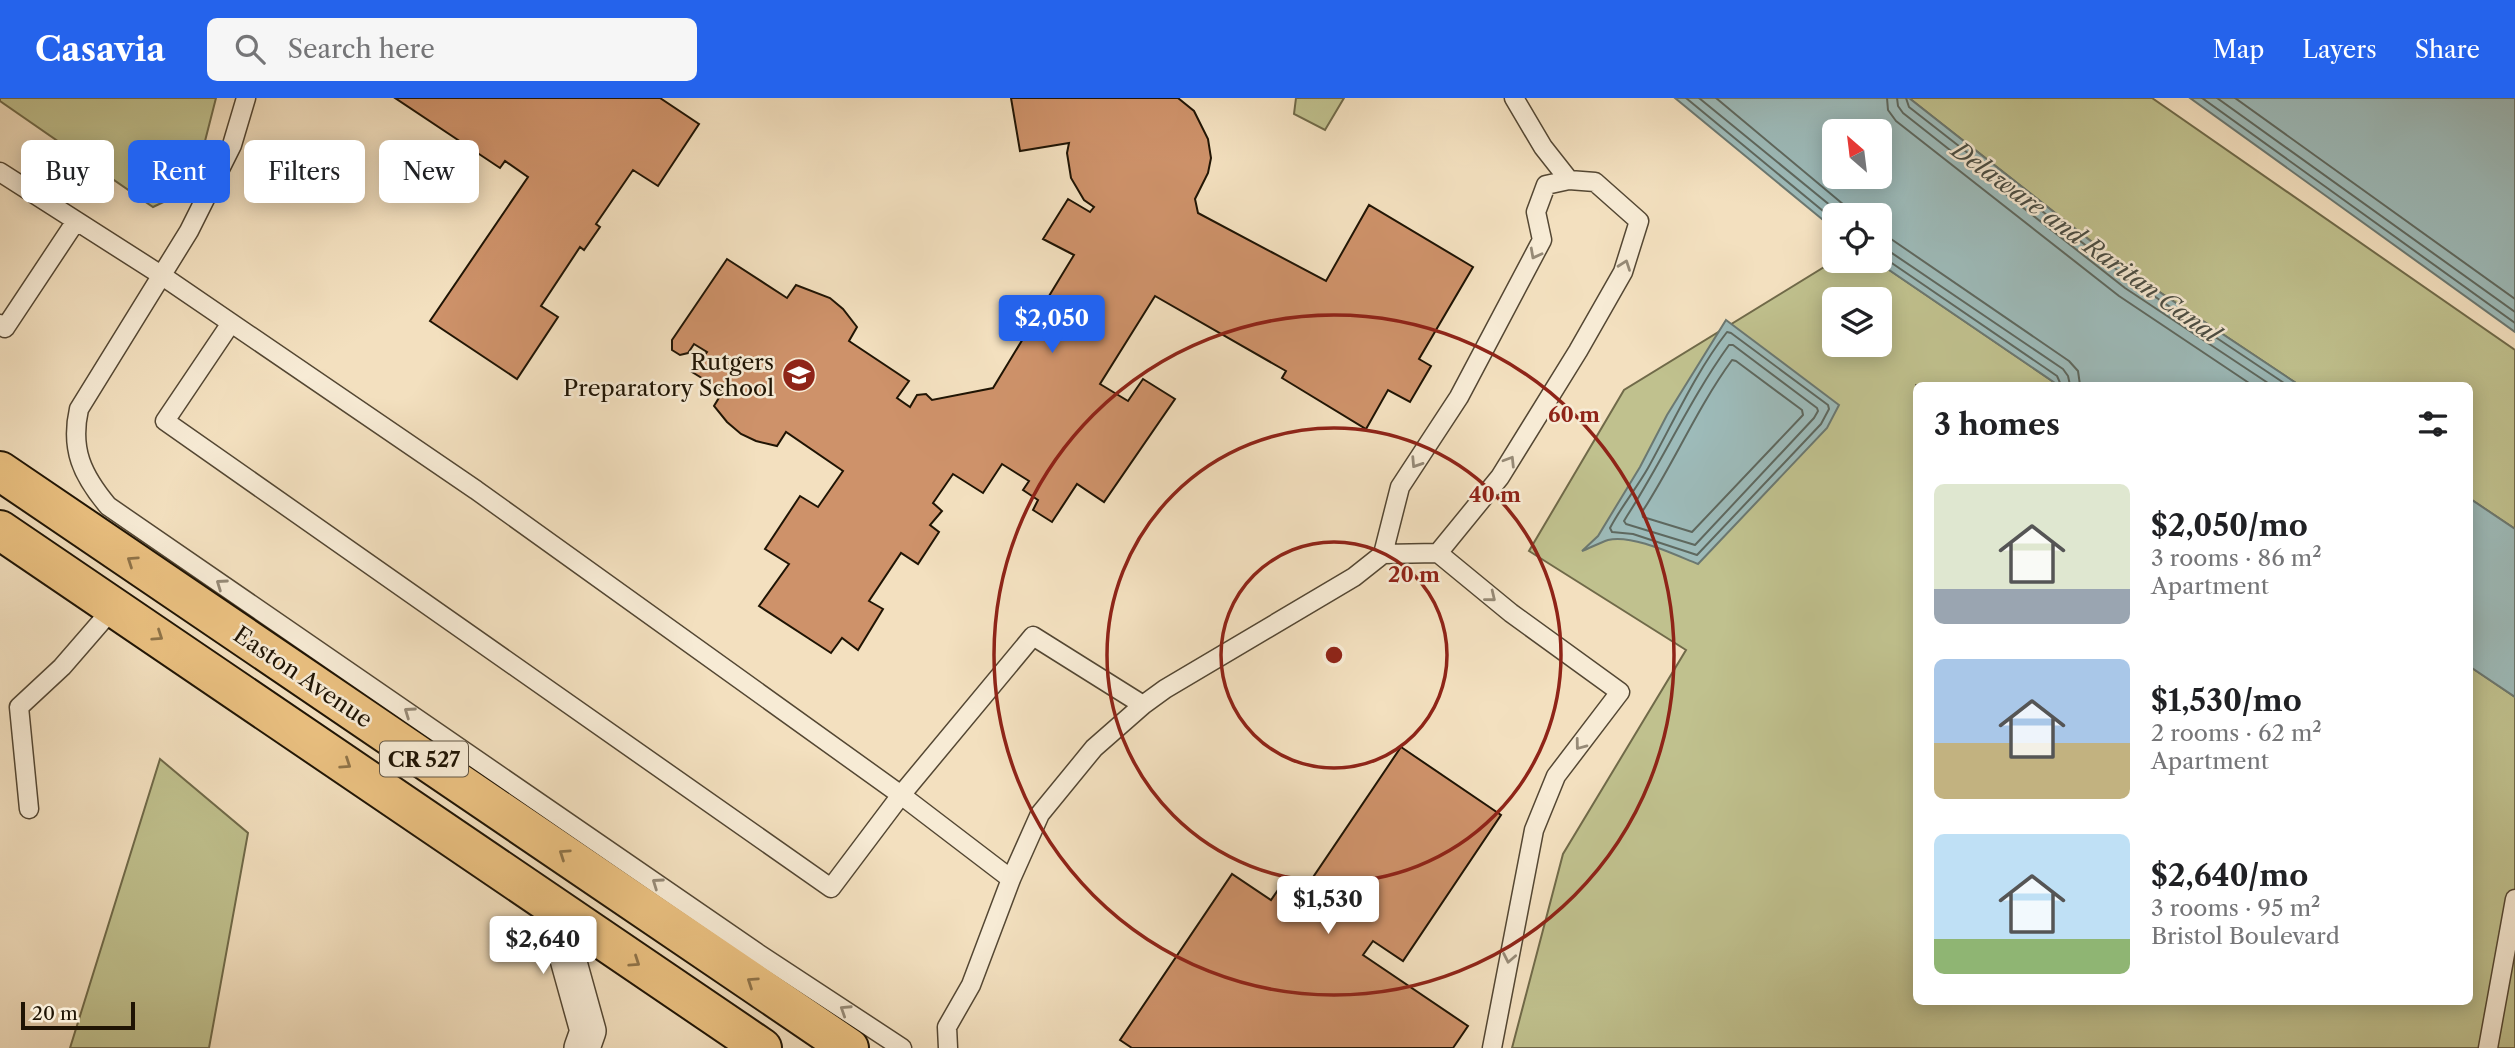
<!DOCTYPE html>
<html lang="en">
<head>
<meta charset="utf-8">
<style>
	:root { --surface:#fff; --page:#f6f6f6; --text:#202124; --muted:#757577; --accent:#2563eb }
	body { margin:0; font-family:"Libre Caslon Text",serif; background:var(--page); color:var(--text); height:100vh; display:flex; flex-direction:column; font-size:26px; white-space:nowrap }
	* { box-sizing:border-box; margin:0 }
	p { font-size:23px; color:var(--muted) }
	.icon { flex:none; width:38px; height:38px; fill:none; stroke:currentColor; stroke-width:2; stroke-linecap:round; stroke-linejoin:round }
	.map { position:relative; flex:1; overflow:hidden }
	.side { position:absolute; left:1913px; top:284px; width:560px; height:623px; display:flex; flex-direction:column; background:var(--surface); border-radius:10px; box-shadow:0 4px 18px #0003 }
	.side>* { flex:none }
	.banner { position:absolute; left:21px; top:42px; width:665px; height:63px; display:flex; gap:14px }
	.needle { width:46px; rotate:332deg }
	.controls { position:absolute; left:1822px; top:21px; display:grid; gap:14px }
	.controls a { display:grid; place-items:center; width:70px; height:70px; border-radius:10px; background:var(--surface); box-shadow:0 4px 18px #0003; font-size:35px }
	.scale { position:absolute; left:21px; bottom:18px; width:114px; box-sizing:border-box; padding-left:7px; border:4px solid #1f1404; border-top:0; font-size:19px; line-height:24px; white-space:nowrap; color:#1f1404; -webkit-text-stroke:5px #f7ebd5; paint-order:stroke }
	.price { position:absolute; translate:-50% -60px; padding:0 16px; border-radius:7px; background:#fff; color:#222; font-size:23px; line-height:46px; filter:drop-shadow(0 2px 4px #0008) }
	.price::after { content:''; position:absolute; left:50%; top:42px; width:21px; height:16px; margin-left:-10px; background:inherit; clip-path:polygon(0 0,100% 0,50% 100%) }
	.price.active { background:var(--accent); color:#fff }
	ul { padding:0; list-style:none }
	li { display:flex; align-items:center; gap:21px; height:175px; padding:0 21px }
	li span { display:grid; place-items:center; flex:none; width:196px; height:140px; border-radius:10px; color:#555 }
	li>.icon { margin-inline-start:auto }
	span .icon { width:84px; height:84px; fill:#fffc; stroke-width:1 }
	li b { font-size:30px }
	h2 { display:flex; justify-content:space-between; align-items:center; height:84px; padding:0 21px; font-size:30px }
	.tag { padding:0 24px; border-radius:10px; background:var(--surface); box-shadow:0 4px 18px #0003; font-size:24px; line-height:63px }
	.tag.active { background:var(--accent); color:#fff }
	header { display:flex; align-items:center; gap:42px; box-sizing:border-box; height:98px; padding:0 35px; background:var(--accent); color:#fff }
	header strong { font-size:33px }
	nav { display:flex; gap:38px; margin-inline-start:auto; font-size:24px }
	.search { width:490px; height:63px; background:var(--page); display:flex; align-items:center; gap:18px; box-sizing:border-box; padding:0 24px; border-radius:10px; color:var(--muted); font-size:26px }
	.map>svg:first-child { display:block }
	.green { fill:#c0c18e; stroke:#706a49; stroke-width:2; fill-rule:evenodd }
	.water { fill:#9dbbba; stroke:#6b7871; stroke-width:2; fill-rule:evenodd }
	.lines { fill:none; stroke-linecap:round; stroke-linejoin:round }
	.shore { stroke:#5e685f; stroke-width:2 }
	.building { fill:#ce926a; stroke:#1f1404; stroke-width:2 }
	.lane-casing { stroke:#544733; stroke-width:21 }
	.street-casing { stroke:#544733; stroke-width:38 }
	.primary-casing { stroke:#1f1404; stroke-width:42 }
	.lane { stroke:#f7ebd5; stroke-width:18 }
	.street { stroke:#f7ebd5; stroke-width:35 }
	.primary { stroke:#eac080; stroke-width:38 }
	.oneway { stroke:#968a77 }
	.oneway2 { stroke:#8f7348 }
	.ring { fill:none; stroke:#8f2418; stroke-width:3.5 }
	.labels { text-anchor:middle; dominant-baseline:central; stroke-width:5; stroke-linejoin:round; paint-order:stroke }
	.shield { fill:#f7ebd5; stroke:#605443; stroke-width:2 }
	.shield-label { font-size:21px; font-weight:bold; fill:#1f1404 }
	.poi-label { font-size:23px; fill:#1f1404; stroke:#f7ebd5; text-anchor:end }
	.street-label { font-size:23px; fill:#1f1404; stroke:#f7ebd5 }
	.water-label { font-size:24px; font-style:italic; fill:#4b4e44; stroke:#f7ebd5 }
	.centre { fill:#8f2418; stroke:#f7ebd5; stroke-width:3.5 }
	.ring-label { font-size:21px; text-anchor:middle; font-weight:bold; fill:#8f2418; stroke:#f7ebd5; stroke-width:5; stroke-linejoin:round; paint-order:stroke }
</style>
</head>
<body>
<header>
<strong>Casavia</strong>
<div class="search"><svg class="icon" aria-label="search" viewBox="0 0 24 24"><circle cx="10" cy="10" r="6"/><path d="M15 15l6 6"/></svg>Search here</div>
<nav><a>Map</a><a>Layers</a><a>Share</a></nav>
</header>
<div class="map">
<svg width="2515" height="950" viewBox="0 0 2515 950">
	<rect width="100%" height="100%" fill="#f3e0bf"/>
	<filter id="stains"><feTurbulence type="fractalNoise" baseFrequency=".00286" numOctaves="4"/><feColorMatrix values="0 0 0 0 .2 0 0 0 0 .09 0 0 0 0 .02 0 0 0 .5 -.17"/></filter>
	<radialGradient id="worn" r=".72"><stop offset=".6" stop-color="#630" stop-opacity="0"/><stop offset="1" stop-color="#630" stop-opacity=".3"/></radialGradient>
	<path class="green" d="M0,0h216l-23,90 -40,19 -153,-106z
		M1296,0h48l-19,32 -31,-16z
		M1909,0h243l363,252v179l-46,-31v-113h-170l-165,-110z
		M1834,163h42l182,124h-142v616h553v-335l46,31v351h-1003l51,-194 123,-204 -157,-99 95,-161zM1834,201h46v46h-46z
		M160,661l88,74 -39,215h-139z"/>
	<path class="water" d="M1675,0h234l225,177 165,110h-241l-182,-124h4v-46h-46v14zM1880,33v46h-46v-46z
		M2190,0h325v234z
		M1726,222l113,85 -12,23 -129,136c-23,-9 -66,-30 -90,-24 -9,3 -18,8 -26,11l16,-15 42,-69 27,-52z
		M2469,400l46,31v168l-46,-31z"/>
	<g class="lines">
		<path class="shore" d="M1686,0l148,122
			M1699,0l143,117
			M1716,0l140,117
			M1887,0l1,12 8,11 223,175 133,89
			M1897,0l1,8 5,7 222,175 146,97
			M1906,0l3,9 221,173 157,105
			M2202,0l313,225
			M2217,0l298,214
			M2235,0l280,201
			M1880,137l11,4 178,122 9,10 2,14
			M1880,147l183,124 5,7 2,9
			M1880,157l177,121 4,9
			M1727,234l4,1 97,72 1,4 -8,15 -124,131 -64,-21 -21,-2 -2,-4c11,-21 26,-39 38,-60 25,-45 47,-95 79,-136z
			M1729,247h4l84,63 1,3 -4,7 -119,127 -69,-21 -2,-3 3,-5c36,-56 63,-117 102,-171z
			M1732,262l4,1 66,49 1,5 -111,117 -49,-15 -1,-5c32,-49 55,-104 90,-152z"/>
	</g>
	<path class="building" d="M395,0h265l39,26 -41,62 -25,-16 -37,54 4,3 -16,23 -4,-3 -39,59 17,11 -41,62 -87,-58 98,-144 -23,-16 -5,7z
		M1011,0h167l16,13 14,28 3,19 -3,15 -13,26 3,14 128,68 43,-76 104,62 -54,92 12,7 -21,36 -22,-12 -22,39 -84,-51 4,-7 -131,-75 -55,88 28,17 15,-22 32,20 -71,103 -27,-18 -25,38 -19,-12 5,-10 -15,-10 6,-9 -27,-17 -19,29 -30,-19 -20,29 9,8 -12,14 9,7 -21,32 -17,-11 -32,48 14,8 -25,41 -16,-12 -11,15 -72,-47 30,-42 -24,-15 35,-53 18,11 25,-36 -57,-39 -9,14 -21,-5 -15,-7 -14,-12 -13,-16 9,-15 -31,-19 15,-20 -13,-8 -6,9 -8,2 -8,-5v-10l55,-81 60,39 9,-13 34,13 13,11 14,18 -8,14 60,40 -12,17 13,9 7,-12 9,-1 6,6 61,-12 81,-133 -31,-16 25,-40 22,13 4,-5 -10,-7 -13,-22 -4,-25 2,-10 -49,8z
		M1401,649l100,68 -98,146 -30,-20 -10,14 105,71 -15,22h-321l-12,-8 112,-166 39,26 16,-23 18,12z"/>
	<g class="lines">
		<g class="lane-casing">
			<path id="lane" d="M246,0l-14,47 -43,86 -110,178c-9,40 3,66 29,97l648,446 146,96
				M1514,0l29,49 26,33
				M0,74l161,103 315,215 425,305 110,84
				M231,225l-66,98 666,467 70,-93 132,-159 110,69
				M0,226l5,4 71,-107
				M1383,456l17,-67 59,-90 83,-157 -6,-28 10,-27 23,-5 26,2 44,39 -16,51 -45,79 -78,126 -62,76
				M29,711l-10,-102 43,-40 52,-60
				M948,950l-1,-21 24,-42 40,-106 29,-65 54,-66 49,-43 22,-16 189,-112 29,-23 55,-1 73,60 109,79 -64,84 -22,54 -42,218
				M2488,950l27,-149"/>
		</g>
		<g class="street-casing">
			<path id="street" d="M553,807l35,126 -6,17"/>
		</g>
		<g class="primary-casing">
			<path id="primary" d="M0,373l849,577
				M0,432l762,518"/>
		</g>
		<use href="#lane" class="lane"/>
		<use href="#street" class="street"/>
		<use href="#primary" class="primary"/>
	</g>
	<defs><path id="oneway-chevron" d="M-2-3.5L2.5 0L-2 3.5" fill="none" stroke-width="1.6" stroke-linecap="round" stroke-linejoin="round" transform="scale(1.75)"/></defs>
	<g class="oneway">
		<use href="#oneway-chevron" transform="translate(1535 156) rotate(118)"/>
		<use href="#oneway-chevron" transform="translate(1625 167) rotate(-70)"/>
		<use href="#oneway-chevron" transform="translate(1510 363) rotate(-58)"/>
		<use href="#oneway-chevron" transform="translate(1416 365) rotate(123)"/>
		<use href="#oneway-chevron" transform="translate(221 486) rotate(-145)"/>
		<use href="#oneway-chevron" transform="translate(1491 499) rotate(39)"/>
		<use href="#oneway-chevron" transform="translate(409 614) rotate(-145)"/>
		<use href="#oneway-chevron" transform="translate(1580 647) rotate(127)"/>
		<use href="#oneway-chevron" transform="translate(657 785) rotate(-145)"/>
		<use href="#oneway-chevron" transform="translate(1509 860) rotate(101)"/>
		<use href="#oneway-chevron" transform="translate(845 912) rotate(-147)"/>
	</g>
	<g class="oneway2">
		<use href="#oneway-chevron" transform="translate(132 463) rotate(-146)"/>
		<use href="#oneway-chevron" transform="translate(158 538) rotate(34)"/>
		<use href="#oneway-chevron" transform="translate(346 666) rotate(34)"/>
		<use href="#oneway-chevron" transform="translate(564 756) rotate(-146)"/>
		<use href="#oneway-chevron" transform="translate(635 864) rotate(34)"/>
		<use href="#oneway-chevron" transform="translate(752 884) rotate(-146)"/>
	</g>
	<g class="ring">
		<circle cx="1334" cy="557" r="113"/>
		<circle cx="1334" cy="557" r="227"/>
		<circle cx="1334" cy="557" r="340"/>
	</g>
	<defs>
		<g id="school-disc" transform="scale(1.75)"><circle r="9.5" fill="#8f2418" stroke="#f7ebd5"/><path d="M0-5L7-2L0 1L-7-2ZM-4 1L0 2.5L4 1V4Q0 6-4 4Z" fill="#fff"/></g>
	</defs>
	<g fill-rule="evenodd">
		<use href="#school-disc" x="799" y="277"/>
	</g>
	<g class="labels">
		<rect class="shield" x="380" y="643.5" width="88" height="35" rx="5"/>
		<g class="shield-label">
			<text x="424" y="661">CR 527</text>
		</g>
		<g class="poi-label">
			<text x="774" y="264">Rutgers<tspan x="774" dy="26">Preparatory School</tspan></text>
		</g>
		<g class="street-label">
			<text transform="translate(303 579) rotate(34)">Easton Avenue</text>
		</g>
		<g class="water-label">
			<text transform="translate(2086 144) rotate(36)">Delaware and Raritan Canal</text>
		</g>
	</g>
	<circle cx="1334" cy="557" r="10" class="centre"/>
	<g class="ring-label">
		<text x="1574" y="324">60 m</text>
		<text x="1495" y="404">40 m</text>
		<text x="1414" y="484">20 m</text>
	</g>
	<rect width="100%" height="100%" filter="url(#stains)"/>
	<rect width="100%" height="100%" fill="url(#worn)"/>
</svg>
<div class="controls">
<a><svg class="needle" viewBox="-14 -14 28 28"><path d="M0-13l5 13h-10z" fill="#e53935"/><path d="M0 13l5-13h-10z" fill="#757577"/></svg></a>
<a><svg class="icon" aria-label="locate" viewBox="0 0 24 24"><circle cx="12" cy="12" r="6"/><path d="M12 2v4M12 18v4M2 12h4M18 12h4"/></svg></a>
<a><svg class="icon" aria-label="layers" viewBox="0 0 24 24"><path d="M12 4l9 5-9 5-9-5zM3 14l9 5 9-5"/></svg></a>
</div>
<div class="scale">20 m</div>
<b class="price active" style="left:1052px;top:257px">$2,050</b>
<b class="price" style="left:1328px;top:838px">$1,530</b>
<b class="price" style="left:543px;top:878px">$2,640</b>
<div class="banner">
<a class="tag">Buy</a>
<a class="tag active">Rent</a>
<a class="tag">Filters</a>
<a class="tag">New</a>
</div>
<section class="side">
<h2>3 homes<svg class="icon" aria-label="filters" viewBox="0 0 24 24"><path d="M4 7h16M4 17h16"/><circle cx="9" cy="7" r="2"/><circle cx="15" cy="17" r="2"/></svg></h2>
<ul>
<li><span style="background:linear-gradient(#dfe7d0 75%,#9aa5b1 0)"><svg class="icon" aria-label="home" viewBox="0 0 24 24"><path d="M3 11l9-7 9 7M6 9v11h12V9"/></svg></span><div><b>$2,050/mo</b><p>3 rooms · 86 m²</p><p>Apartment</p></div></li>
<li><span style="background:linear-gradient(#a9c7e8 60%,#c2b280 0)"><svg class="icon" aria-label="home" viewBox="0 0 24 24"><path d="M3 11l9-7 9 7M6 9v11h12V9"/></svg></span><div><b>$1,530/mo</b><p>2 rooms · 62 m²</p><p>Apartment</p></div></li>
<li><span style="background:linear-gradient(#bfe0f5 75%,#8fb573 0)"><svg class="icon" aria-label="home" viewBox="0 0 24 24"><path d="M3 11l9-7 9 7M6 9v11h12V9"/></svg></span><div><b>$2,640/mo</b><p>3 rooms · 95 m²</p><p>Bristol Boulevard</p></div></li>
</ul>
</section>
</div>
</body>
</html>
